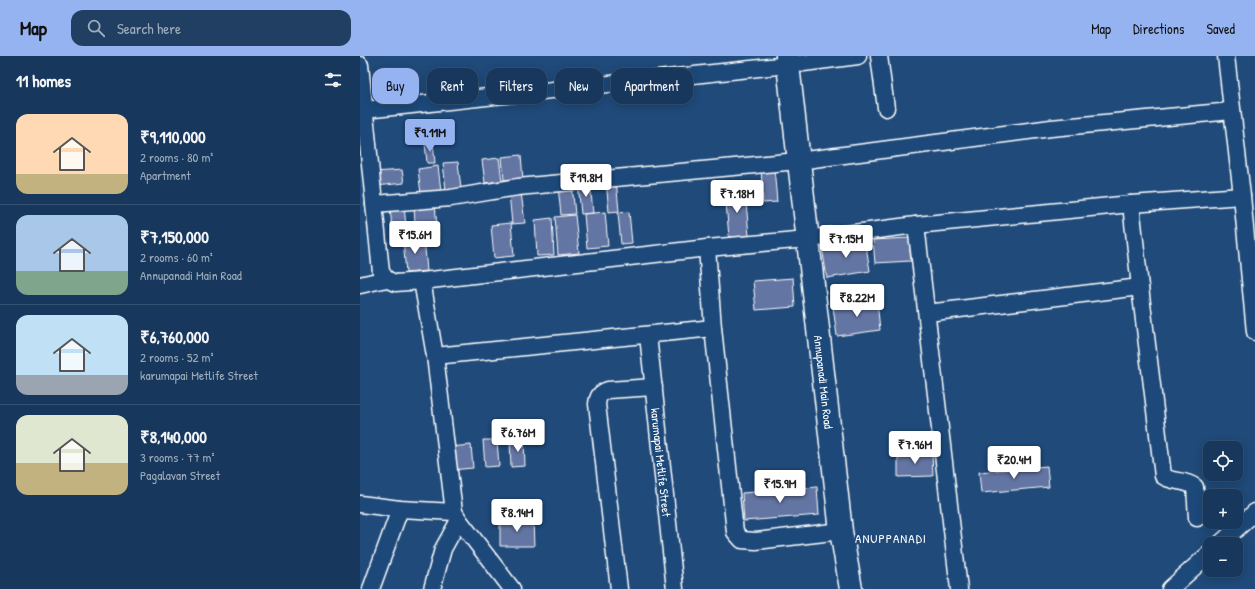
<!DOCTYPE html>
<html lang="en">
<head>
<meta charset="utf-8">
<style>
	:root { --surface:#17385c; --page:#203f62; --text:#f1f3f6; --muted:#9eacbb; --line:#365272; --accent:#95b2f1 }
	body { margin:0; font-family:"Patrick Hand",sans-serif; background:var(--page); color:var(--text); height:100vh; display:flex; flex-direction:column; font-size:15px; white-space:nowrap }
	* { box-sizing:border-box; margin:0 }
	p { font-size:13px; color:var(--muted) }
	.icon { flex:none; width:22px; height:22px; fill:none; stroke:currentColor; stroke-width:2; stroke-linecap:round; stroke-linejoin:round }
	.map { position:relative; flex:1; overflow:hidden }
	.side { display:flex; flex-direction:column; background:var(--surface); width:360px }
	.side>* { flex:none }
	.banner { position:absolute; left:12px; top:12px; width:380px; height:36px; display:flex; gap:8px }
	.fabs { position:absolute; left:843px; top:385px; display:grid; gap:8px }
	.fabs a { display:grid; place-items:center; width:40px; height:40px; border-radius:8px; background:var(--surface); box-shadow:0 2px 10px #0003,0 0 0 1px var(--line); font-size:20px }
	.price { position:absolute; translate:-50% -34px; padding:0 9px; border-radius:4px; background:#fff; color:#222; font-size:13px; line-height:26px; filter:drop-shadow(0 1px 2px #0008) }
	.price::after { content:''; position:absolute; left:50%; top:24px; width:12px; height:9px; margin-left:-6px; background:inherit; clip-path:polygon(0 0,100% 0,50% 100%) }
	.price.on { background:var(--accent); color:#111 }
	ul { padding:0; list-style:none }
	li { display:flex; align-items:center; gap:12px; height:100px; padding:0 16px }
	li+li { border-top:1px solid var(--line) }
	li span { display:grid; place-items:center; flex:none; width:112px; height:80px; border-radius:12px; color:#555 }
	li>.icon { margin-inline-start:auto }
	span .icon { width:48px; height:48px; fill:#fffc; stroke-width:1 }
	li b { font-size:17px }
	h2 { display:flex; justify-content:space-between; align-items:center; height:48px; padding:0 16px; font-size:17px }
	.tag { padding:0 14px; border-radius:12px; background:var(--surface); box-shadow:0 2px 10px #0003,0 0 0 1px var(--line); font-size:14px; line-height:36px }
	.tag.on { background:var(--accent); color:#111 }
	header { display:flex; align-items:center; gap:24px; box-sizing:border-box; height:56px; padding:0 20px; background:var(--accent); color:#111 }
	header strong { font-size:19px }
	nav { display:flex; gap:22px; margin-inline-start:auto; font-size:14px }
	.search { width:280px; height:36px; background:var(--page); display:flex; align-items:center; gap:10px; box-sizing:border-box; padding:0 14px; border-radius:12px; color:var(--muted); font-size:15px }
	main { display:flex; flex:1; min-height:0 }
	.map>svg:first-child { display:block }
	.building { fill:#6474a3; stroke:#fff }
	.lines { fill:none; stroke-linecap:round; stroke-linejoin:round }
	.street-casing { stroke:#fff; stroke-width:19 }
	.secondary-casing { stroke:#fff; stroke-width:25 }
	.street { stroke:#1f4a7a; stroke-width:16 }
	.secondary { stroke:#1f4a7a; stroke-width:22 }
	.labels { text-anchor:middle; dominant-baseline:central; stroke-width:4; stroke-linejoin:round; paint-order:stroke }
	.street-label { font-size:12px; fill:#fff; stroke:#1f4a7a }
	.neighbourhood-label { font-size:13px; letter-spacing:1px; fill:#fff; stroke:#1f4a7a }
</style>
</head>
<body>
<header>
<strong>Map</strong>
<div class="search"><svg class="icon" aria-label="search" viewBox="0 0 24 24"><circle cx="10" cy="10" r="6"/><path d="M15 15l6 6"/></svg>Search here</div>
<nav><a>Map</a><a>Directions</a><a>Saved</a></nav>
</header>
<main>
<section class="side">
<h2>11 homes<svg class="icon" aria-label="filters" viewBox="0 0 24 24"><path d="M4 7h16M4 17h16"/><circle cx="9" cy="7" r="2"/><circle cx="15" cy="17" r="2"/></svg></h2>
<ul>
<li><span style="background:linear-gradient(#ffd9b3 75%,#c2b280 0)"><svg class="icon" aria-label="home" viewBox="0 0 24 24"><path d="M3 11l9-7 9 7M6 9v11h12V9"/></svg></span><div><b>₹9,110,000</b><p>2 rooms · 80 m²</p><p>Apartment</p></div></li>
<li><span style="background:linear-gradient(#a9c7e8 70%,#7fa58c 0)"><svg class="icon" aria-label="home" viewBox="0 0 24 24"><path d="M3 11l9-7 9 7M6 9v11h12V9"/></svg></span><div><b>₹7,150,000</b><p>2 rooms · 60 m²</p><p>Annupanadi Main Road</p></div></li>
<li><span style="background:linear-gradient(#bfe0f5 75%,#9aa5b1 0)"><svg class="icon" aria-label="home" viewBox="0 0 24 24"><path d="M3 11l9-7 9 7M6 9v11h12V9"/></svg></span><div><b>₹6,760,000</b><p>2 rooms · 52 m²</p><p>karumapai Metlife Street</p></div></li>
<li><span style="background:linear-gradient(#dfe7d0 60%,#c2b280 0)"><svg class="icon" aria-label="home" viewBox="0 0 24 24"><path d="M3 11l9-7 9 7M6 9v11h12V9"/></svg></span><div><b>₹8,140,000</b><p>3 rooms · 77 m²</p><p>Pagalavan Street</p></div></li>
</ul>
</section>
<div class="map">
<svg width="895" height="533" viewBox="0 0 895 533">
	<rect width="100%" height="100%" fill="#1f4a7a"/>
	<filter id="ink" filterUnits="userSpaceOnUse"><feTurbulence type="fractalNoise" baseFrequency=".025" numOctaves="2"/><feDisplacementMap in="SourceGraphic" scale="8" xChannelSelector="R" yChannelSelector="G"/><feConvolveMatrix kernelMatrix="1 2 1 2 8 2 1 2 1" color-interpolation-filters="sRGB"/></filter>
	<g filter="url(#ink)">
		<path class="building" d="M73,86l2,21h-8l-2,-20z
			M161,99l2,24 -19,1 -2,-23z
			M139,102l3,23 -17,2 -3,-23z
			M98,106l3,27 -15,1 -3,-27z
			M78,110l3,25 -20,3 -3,-25z
			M401,111h13l3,35 -14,1z
			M42,114l2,13 -28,3 -2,-14z
			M256,124l3,31 -10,1 -3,-31z
			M230,126l3,31 -12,1 -3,-31z
			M212,129l3,29 -14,1 -3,-29z
			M385,134l4,46 -20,1 -4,-46z
			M161,136l4,31 -13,1 -3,-31z
			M75,149l3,31 -22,2 -2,-31z
			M44,150l3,30 -14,2 -3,-31z
			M245,156l3,34 -21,2 -3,-34z
			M269,156l3,31 -11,1 -3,-31z
			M215,159l4,38 -21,2 -3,-38z
			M192,162l2,37 -17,1 -2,-36z
			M151,167l3,33 -20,2 -3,-33z
			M64,181l3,34 -21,2 -3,-34z
			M549,182l2,23 -36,2 -2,-23z
			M505,184l5,31 -43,7 -5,-31z
			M433,222l2,29 -39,3 -3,-29z
			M517,245l3,29 -43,6 -4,-29z
			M164,383l1,27 -14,1 -1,-27z
			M123,384h14l2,26 -14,1z
			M111,389l2,23 -22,2 -1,-23z
			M572,396l1,24 -35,1v-24z
			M687,410l2,21 -68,6 -2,-21z
			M457,431l2,28 -75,6 -2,-28z
			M140,464h33l1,26h-34z"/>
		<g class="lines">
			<g class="street-casing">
				<g id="street">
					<path d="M519,0l7,52"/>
					<path d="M866,0l16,140 13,136"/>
					<path d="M0,9l21,207 5,7 9,4 27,-2 13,75 19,156"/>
					<path d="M5,54l423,-45 70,-9"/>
					<path d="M14,148l77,-6 67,-11 280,-26 253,-33 181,-17"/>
					<path d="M771,148l9,83"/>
					<path d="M556,169l43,364"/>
					<path d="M347,192l6,80 22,204 7,8 14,1 85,-10"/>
					<path d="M62,225l285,-33 100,-9 109,-14 215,-21 111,-8"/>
					<path d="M0,229l26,-6"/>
					<path d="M567,257l213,-26 23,189c10,7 22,3 32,11l2,31"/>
					<path id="s1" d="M288,279l27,254"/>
					<path d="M75,300l278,-28"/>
					<path d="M0,448l40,5 54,3 5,8 53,69"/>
					<path d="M860,488l35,-32"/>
					<path d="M11,533l29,-80"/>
					<path d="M72,533l11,-40 16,-29"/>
					<path d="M259,533l-22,-185c1,-8 3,-11 11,-14l46,-3"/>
					<path d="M810,533l40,-36"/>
				</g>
			</g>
			<g class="secondary-casing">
				<g id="secondary">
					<path id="s2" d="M427,0l54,475 10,58"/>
				</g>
			</g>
			<use href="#street" class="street"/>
			<use href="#secondary" class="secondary"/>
		</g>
	</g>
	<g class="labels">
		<g class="street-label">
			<text stroke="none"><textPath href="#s2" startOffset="328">Annupanadi Main Road</textPath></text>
			<text stroke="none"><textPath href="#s1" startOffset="128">karumapai Metlife Street</textPath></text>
		</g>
		<g class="neighbourhood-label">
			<text x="531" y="482">ANUPPANADI</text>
		</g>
	</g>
</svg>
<div class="fabs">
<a><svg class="icon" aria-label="locate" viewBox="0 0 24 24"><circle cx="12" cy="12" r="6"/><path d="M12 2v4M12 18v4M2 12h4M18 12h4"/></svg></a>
<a>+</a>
<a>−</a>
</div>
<b class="price on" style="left:70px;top:97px">₹9.11M</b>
<b class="price" style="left:226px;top:142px">₹19.8M</b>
<b class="price" style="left:377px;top:158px">₹7.18M</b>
<b class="price" style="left:55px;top:199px">₹15.6M</b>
<b class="price" style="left:486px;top:203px">₹7.15M</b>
<b class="price" style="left:497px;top:262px">₹8.22M</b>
<b class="price" style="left:158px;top:397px">₹6.76M</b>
<b class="price" style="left:555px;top:409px">₹7.96M</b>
<b class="price" style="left:654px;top:424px">₹20.4M</b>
<b class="price" style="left:420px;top:448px">₹15.9M</b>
<b class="price" style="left:157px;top:477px">₹8.14M</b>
<div class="banner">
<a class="tag on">Buy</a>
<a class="tag">Rent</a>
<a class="tag">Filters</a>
<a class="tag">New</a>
<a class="tag">Apartment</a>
</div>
</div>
</main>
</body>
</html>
